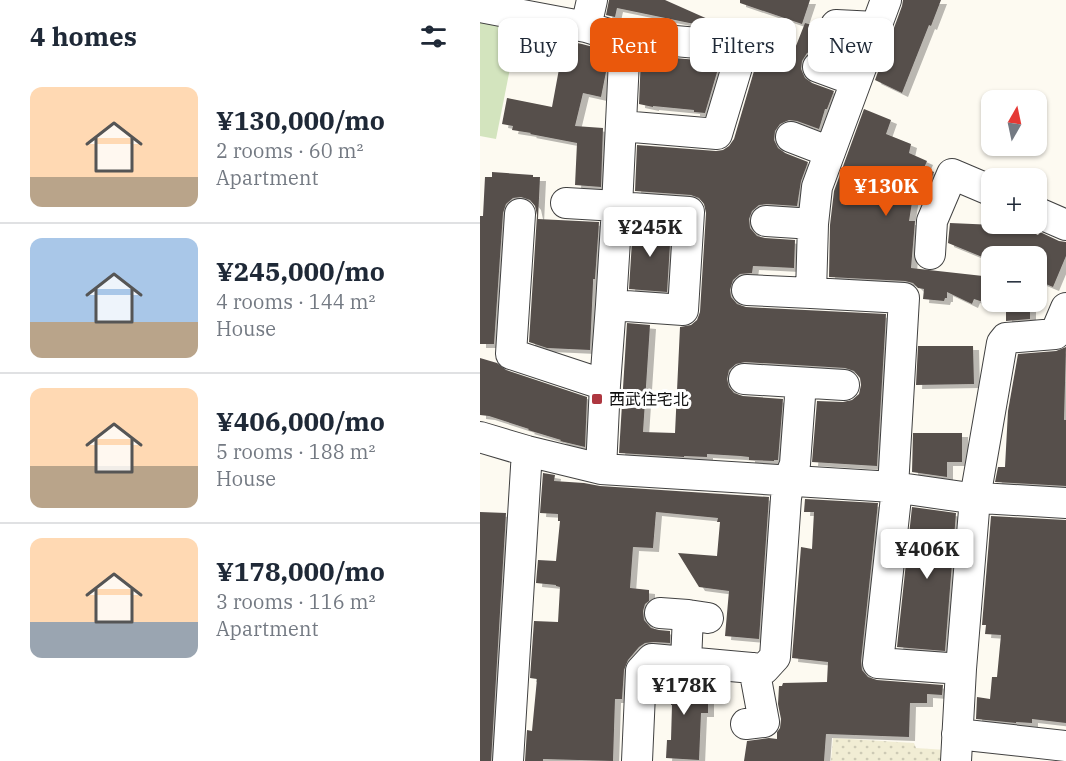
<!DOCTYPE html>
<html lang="en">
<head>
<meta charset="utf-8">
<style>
	:root { --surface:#fff; --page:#f6f6f7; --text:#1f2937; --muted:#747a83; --line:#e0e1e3; --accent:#ea580c }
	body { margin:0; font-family:"IBM Plex Serif","Noto Sans JP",serif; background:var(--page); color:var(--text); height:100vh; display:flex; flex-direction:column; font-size:22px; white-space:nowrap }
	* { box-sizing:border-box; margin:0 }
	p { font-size:20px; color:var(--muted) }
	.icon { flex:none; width:33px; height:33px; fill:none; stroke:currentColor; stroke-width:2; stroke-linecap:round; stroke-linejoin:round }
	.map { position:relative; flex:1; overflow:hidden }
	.drawer { display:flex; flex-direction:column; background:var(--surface); width:480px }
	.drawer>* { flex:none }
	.top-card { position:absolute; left:18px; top:18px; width:477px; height:54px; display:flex; gap:12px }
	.needle { width:39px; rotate:9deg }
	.fabs { position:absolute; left:501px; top:90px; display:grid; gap:12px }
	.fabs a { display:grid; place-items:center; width:66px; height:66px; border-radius:12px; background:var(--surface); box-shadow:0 2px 4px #0004; font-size:30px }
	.price { position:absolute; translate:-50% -51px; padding:0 14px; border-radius:6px; background:#fff; color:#222; font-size:20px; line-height:39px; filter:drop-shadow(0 2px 3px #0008) }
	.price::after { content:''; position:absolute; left:50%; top:36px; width:18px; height:14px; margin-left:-9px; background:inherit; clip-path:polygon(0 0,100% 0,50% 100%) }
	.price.current { background:var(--accent); color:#fff }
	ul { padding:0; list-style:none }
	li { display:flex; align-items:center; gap:18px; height:150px; padding:0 30px }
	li+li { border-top:2px solid var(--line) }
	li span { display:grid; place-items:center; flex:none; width:168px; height:120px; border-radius:12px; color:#555 }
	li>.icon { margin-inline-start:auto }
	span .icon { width:72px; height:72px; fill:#fffc; stroke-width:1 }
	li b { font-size:26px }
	h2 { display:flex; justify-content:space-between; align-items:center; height:72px; padding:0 30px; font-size:26px }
	.pill { padding:0 21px; border-radius:12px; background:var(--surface); box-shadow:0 2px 4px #0004; font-size:21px; line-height:54px }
	.pill.current { background:var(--accent); color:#fff }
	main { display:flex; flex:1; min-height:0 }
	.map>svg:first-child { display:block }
	.farmland { fill:url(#farmland-dots) }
	.park { fill:#d3e4be }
	.building { fill:#564f4c; filter:url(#shadow) }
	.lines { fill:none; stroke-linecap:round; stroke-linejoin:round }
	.minor-casing { stroke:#414141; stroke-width:32 }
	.minor { stroke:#fff; stroke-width:30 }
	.poi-dot { fill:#ae3740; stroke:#fff; stroke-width:2 }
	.labels { text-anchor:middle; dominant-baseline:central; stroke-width:6; stroke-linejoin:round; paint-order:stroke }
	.poi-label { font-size:16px; fill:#0e0e0e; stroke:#fff; text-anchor:start }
</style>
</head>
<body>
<main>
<section class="drawer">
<h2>4 homes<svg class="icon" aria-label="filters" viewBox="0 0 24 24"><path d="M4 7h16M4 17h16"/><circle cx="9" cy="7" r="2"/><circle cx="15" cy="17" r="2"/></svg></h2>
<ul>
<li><span style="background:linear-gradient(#ffd9b3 75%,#b9a48a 0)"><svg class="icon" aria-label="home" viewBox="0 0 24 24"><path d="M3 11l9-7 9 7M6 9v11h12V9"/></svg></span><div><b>¥130,000/mo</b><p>2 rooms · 60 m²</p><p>Apartment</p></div></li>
<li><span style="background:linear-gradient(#a9c7e8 70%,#b9a48a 0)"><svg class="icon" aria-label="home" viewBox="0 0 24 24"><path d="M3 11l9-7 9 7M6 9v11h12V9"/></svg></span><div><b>¥245,000/mo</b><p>4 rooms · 144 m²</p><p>House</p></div></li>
<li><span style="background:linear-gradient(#ffd9b3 65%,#b9a48a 0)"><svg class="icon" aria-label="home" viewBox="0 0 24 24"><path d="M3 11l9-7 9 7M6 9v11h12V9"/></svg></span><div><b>¥406,000/mo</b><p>5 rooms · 188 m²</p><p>House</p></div></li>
<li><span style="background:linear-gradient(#ffd9b3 70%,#9aa5b1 0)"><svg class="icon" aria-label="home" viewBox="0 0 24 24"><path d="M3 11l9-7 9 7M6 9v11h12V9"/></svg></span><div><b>¥178,000/mo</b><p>3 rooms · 116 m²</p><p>Apartment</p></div></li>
</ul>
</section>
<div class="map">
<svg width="586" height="761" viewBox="0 0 586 761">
	<defs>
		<pattern id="farmland-dots" width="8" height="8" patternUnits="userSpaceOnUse" patternTransform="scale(1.5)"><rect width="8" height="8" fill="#f1edd4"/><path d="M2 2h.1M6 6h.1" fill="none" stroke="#cdcab5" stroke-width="1.8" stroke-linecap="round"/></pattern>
		<filter id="shadow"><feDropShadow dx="6" dy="4" stdDeviation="0" flood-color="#0004"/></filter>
	</defs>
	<rect width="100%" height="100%" fill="#fdfaf1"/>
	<path class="farmland" d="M353,738l81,5 2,5 30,2v11h-115z"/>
	<path class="park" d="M0,15l39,8 -23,116 -16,-3z"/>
	<path class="building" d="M129,0h56l45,20 -2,7 -4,-1 -87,-18 -2,9 -5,-1 -4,-1z
		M260,0h70l-8,24 -62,-21z
		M423,0h38l-10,26 -2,-1 -27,68 -27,-13 27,-74z
		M325,23l14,4 2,6 6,7 8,2 17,1 -6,16 -22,-8 -8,-1 -9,3 -5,8 -1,8 4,9 7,5 22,8 -7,18h-2l-6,20 -22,-8 -8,-1 -9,4 -5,7 -1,9 4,8 7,5 23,9 -7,19 -4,25 -30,-2 -8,1 -7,6 -3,8 1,9 7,8 8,2 30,2 -1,28 -41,-2 -1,7 -12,1 -7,6 -3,10 1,7 6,7 9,3 140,7 -9,152 -65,-4 5,-61 26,1 9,-2 7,-6 2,-9 -1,-7 -6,-7 -9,-3 -100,-6 -9,2 -7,6 -2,9 2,8 5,6 9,3 40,3 -5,61h-4v1l-25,-1v-3l-9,-1 -33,-2v3l-23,-1v1l-65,-4 8,-130 23,2 -7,107 32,1 5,-106 11,-2 6,-5 3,-8 6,-99 -2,-9 -5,-6 -8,-3 -56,-4 2,-46 79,6 7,-1 6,-4 5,-7 25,-85 21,1v-5l12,6z
		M41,32l61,12 22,6 -1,4 4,1 -1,17 -5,25 -18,-4 -8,33 28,2 -2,59 -26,-2 2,-42 -47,-9 1,-1 -19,-3 1,-4 -11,-2 5,-26 45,9 7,-38 -32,-6 1,-4 -12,-2z
		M161,55l79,7 -15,51 -11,-1v-2l-41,-4v1l-14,-3z
		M384,109l27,11 -5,14 25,10 -2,9 18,8 -3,7 10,4 -7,17 -12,-5 -6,37h6l-4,47 81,9v7l-9,18 -9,-3 -2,5 -25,-12v6h-2l-1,3 -21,-2 1,-10 -6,-1 -5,-5 -8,-2 -76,-4 1,-52 4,-34z
		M12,172l41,3v2h7l-2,42 61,3 -4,57h-2v4l-3,67 -43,-2 -18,-6 8,-127 -2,-9 -5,-6 -9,-3 -8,1 -7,6 -3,9 -9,131h-14v-128h3l2,-39h7z
		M470,223l69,3 19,9 2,-3 19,9 7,1v14l-13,31 -17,-7v-24h-29v-5l-3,5h-12v5l-44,-18z
		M153,225l38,3 -4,64 -38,-3z
		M526,302h24v17l-24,2z
		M438,346h55l1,38 -58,1z
		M586,347l-2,73h2v66l-71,-4 3,-15h7l3,-56 10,-57 38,-3z
		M0,358l17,5 9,7 81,27 -2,50 -25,-6 1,-1 -33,-10 1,-1 -40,-13 -9,-1z
		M433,433h49v29h-15v15l-35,-5z
		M63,473l12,2 -1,6 30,2 16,3 169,11 -10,142 -34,-3 4,-45 -30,-4 -21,-34 39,3 3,-34h-3l1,-4 -62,-6 -3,36 -20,-1 -3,41 19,2v11l-4,3 -2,7 1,9 7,8 8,2 11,1v12l-16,-1 -9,1 -6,4 -11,13 -4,10 -2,29h-7l-2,62 -70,-2v2h-18l2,-31 5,1 5,-52 -7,-1 4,-57 24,1 2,-35 -4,-1v-1l-20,-2 2,-23 18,1 4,-40h-2v-7l-18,-1z
		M325,499l73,4 -17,158 1,9 6,7 9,3 66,5 -1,10 -15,-1v9h-17l-1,34 -83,-3 -2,27h-80l3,-20 22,-3 8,1v-7l3,-4 1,-9 -3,-15 1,-18h3l1,-3 44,-1 1,-20 -36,-4 9,-111 11,2 2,-37h-10z
		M432,507l44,6 -11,138 -48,-4z
		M0,512l26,1 -15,248h-11z
		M511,516l75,4v203l-34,-4v4l-16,-1v1l-40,-4 1,-22 13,2 2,-22h5l4,-42 -16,-1 1,-9h-4z
		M179,677l31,3v3h18v30h-7l-2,47 -33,-2 1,-18h4l1,-35h-1v-5l-14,-1z"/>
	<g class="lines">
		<g class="minor-casing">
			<path id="minor" d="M406,0l-69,187 -4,37 -2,69 93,5 -11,189
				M0,7l106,20 39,12 -8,168 -6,98 -6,80 -4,84
				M356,25l40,2
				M106,27l6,-27
				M338,67l38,14
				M141,126l96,8 26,-87 -102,-9 -16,1
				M311,137l39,15
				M86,203l51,3
				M556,212l30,13
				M40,214l-9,140 94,31
				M286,221l47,3
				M450,254l2,-33 20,-47 40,17
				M267,290l64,3
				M131,305l72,5 6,-98 -72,-5
				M264,379l100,6
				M0,437l47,14 74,18 292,18 70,10 103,6
				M417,488l-19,175 83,6
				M180,613l28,2
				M206,662l2,-47 20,3
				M266,724l18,-2 -10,-54
				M477,734l109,12
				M28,761l19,-310
				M157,761l4,-90 11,-12 112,10 11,-12 11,-159 3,-18 6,-16 6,-81
				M476,761l5,-92 14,-171 27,-155 4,-5 49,-4 11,-26"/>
		</g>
		<use href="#minor" class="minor"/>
	</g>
	<rect class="poi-dot" x="111" y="393" width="12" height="12" rx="3"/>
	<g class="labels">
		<g class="poi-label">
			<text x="129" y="399">西武住宅北</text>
		</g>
	</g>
</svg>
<div class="fabs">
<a><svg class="needle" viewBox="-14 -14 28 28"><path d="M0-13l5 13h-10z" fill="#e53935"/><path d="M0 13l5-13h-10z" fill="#747a83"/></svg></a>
<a>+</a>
<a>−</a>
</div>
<b class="price current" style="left:406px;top:217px">¥130K</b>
<b class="price" style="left:170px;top:258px">¥245K</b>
<b class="price" style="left:447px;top:580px">¥406K</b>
<b class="price" style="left:204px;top:716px">¥178K</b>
<div class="top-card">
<a class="pill">Buy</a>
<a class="pill current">Rent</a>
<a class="pill">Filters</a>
<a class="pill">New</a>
</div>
</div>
</main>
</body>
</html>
